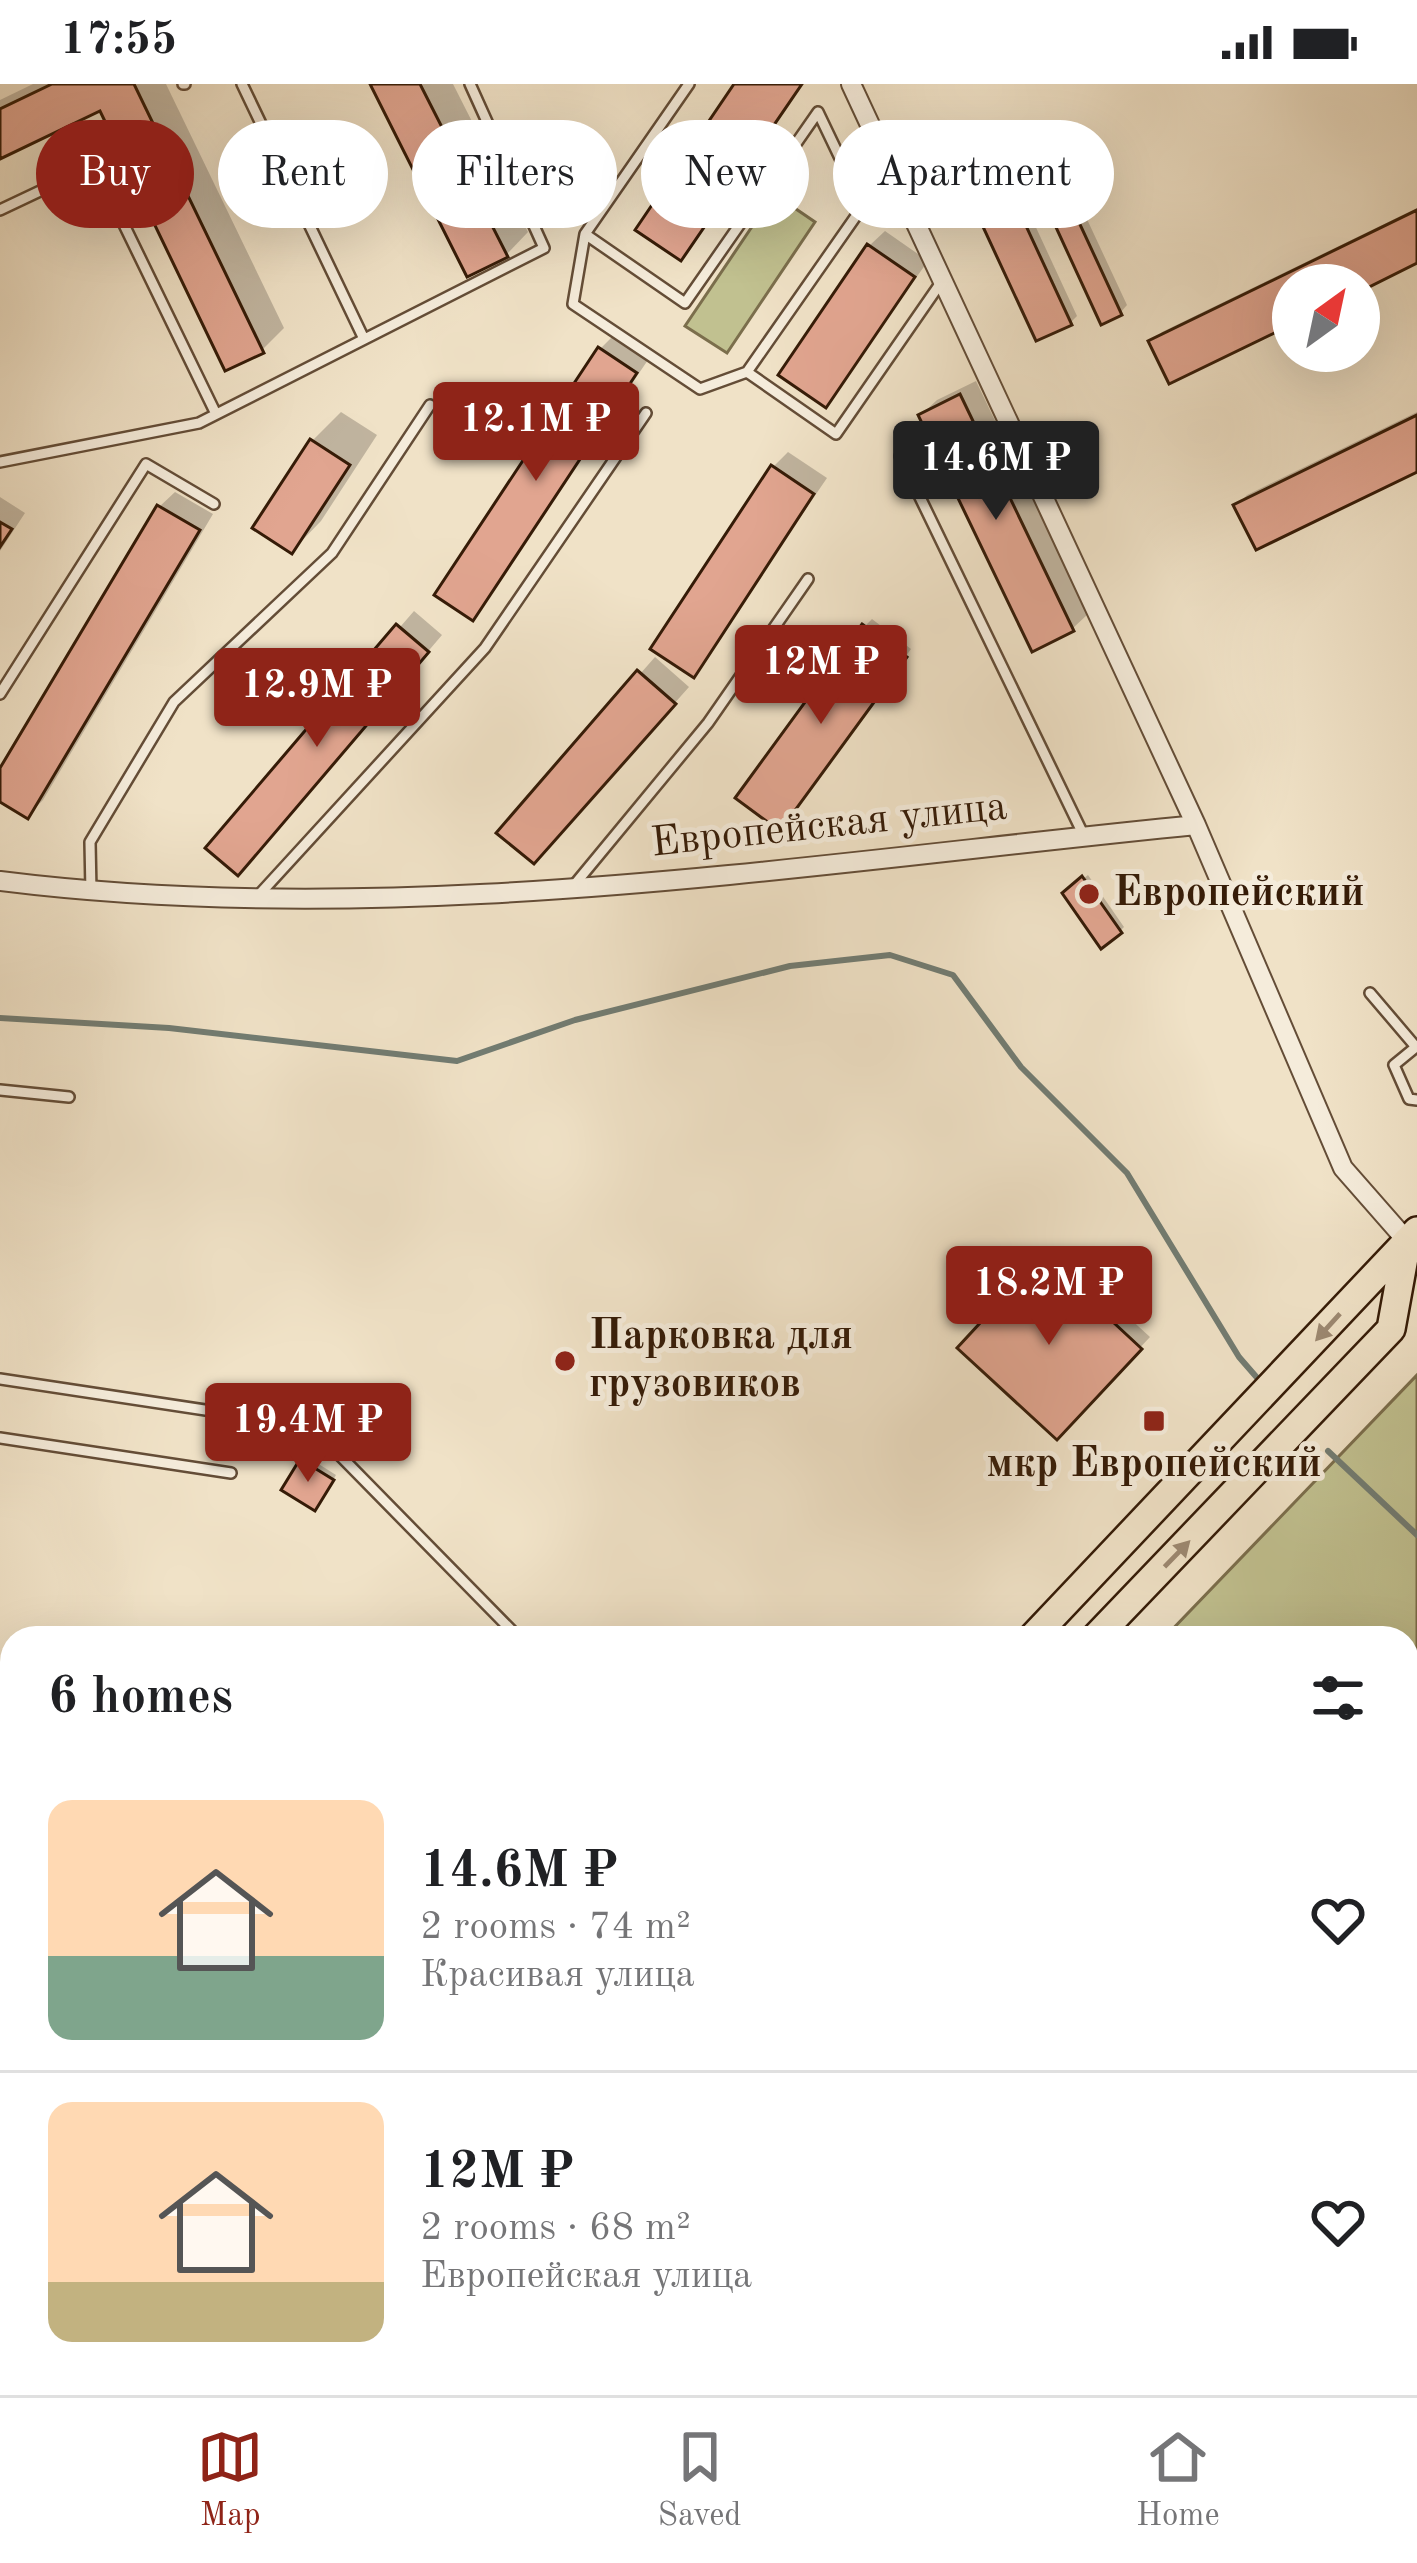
<!DOCTYPE html>
<html lang="en">
<head>
<meta charset="utf-8">
<style>
	:root { --surface:#fff; --page:#f6f6f6; --text:#202124; --muted:#757577; --line:#e0e0e0; --accent:#8f2418 }
	body { margin:0; font-family:"Old Standard TT",serif; background:var(--page); color:var(--text); height:100vh; display:flex; flex-direction:column; font-size:45px; white-space:nowrap }
	* { box-sizing:border-box; margin:0 }
	p { font-size:39px; color:var(--muted) }
	.icon { flex:none; width:66px; height:66px; fill:none; stroke:currentColor; stroke-width:2; stroke-linecap:round; stroke-linejoin:round }
	.map { position:relative; flex:1; overflow:hidden }
	.side { position:absolute; left:0px; top:1542px; width:1419px; height:771px; display:flex; flex-direction:column; background:var(--surface); border-radius:36px 36px 0 0; box-shadow:0 12px 48px #0002 }
	.side>* { flex:none }
	.hud { position:absolute; left:36px; top:36px; width:1347px; height:108px; display:flex; gap:24px }
	.needle { width:78px; rotate:33deg }
	.controls { position:absolute; left:1272px; top:180px; display:grid; gap:24px }
	.controls a { display:grid; place-items:center; width:108px; height:108px; border-radius:50%; background:var(--surface); box-shadow:0 12px 48px #0002; font-size:60px }
	.price { position:absolute; translate:-50% -102px; padding:0 27px; border-radius:12px; background:var(--accent); color:#fff; font-size:39px; line-height:78px; filter:drop-shadow(0 3px 6px #0008) }
	.price::after { content:''; position:absolute; left:50%; top:72px; width:36px; height:27px; margin-left:-18px; background:inherit; clip-path:polygon(0 0,100% 0,50% 100%) }
	.price.current { background:#222; color:#fff }
	ul { padding:0; list-style:none }
	li { display:flex; align-items:center; gap:36px; height:300px; padding:0 48px }
	li+li { border-top:3px solid var(--line) }
	li span { display:grid; place-items:center; flex:none; width:336px; height:240px; border-radius:24px; color:#555 }
	li>.icon { margin-inline-start:auto }
	span .icon { width:144px; height:144px; fill:#fffc; stroke-width:1 }
	li b { font-size:51px }
	h2 { display:flex; justify-content:space-between; align-items:center; height:144px; padding:0 48px; font-size:51px }
	.tag { padding:0 42px; border-radius:54px; background:var(--surface); box-shadow:0 12px 48px #0002; font-size:42px; line-height:108px }
	.tag.current { background:var(--accent); color:#fff }
	.status { display:flex; justify-content:space-between; align-items:center; height:84px; padding:0 60px; background:var(--surface); direction:ltr }
	.status svg { height:33px; fill:currentColor }
	.dock { display:flex; justify-content:space-around; align-items:center; height:168px; border-top:3px solid var(--line); background:var(--surface); font-size:33px; color:var(--muted) }
	.dock a { display:grid; justify-items:center; gap:6px }
	.dock .current { color:var(--accent) }
	.map>svg:first-child { display:block }
	.green { fill:#c1c190; stroke:#7b6e4c; stroke-width:3 }
	.shadow { fill:#0003 }
	.lines { fill:none; stroke-linecap:round; stroke-linejoin:round }
	.stream { stroke:#727c72; stroke-width:6 }
	.building { fill:#e1a590; stroke:#351b07; stroke-width:3 }
	.lane-casing { stroke:#644d37; stroke-width:14 }
	.street-casing { stroke:#644d37; stroke-width:22 }
	.primary-casing { stroke:#351b07; stroke-width:32 }
	.lane { stroke:#f5ecdb; stroke-width:9 }
	.street { stroke:#f5ecdb; stroke-width:18 }
	.primary { stroke:#f0e2c7; stroke-width:27 }
	.oneway { fill:#9c8871 }
	.poi-dot { fill:#8f2418; stroke:#f5ecdb; stroke-width:4.5 }
	.labels { text-anchor:middle; dominant-baseline:central; stroke-width:10; stroke-linejoin:round; paint-order:stroke }
	.street-label { font-size:42px; fill:#351b07; stroke:#f5ecdb }
	.poi-label { font-size:42px; font-weight:bold; fill:#351b07; stroke:#f5ecdb; text-anchor:start }
</style>
</head>
<body>
<div class="status"><b>17:55</b><svg viewBox="0 0 49 12"><path d="M0 12V9h3v3zM5 12V6h3v6zM10 12V3h3v9zM15 12V0h3v12zM26 1h20v11H26zM47 4h2v5h-2z"/></svg></div>
<div class="map">
<svg width="1417" height="2311" viewBox="0 0 1417 2311">
	<rect width="100%" height="100%" fill="#f0e2c7"/>
	<filter id="stains"><feTurbulence type="fractalNoise" baseFrequency=".00167" numOctaves="4"/><feColorMatrix values="0 0 0 0 .2 0 0 0 0 .09 0 0 0 0 .02 0 0 0 .5 -.17"/></filter>
	<radialGradient id="worn" r=".72"><stop offset=".6" stop-color="#630" stop-opacity="0"/><stop offset="1" stop-color="#630" stop-opacity=".3"/></radialGradient>
	<path class="green" d="M774,110l41,28 -88,131 -42,-27z
		M1417,1291v568l-10,11v-316h-243z
		M869,2301h134l-9,10h-117z"/>
	<path class="shadow" d="M33,0h133l118,244 -22,22 -161,-243 -101,49v-56z
		M373,0h80l75,148 -22,23z
		M738,0h65l-122,173z
		M1065,88l62,133 -7,8 -79,-126z
		M1021,111l56,121 -7,7 -88,-106z
		M1417,124v52l-58,28 -66,-3v35l-141,22 10,-10z
		M885,147l43,30 -102,143 43,-158z
		M615,250l35,23 -177,260 127,-268z
		M976,297l112,233 -16,15 -151,-214 16,-15z
		M341,328l36,23 -56,86 -29,30 20,-110z
		M1417,328v56l-180,37 10,-10z
		M788,368l39,26 -134,196 80,-207z
		M175,408l38,22 -170,286 -15,15 -28,-16v-25l159,-267z
		M0,413l25,16 -25,38z
		M414,527l28,24 -189,222 -44,-10z
		M872,535l39,30 -125,171 79,-194z
		M655,573l34,30 -140,157 -49,-11z
		M1088,791l36,52 -4,4 -54,-38z
		M1054,1165l96,88 -93,99 -96,-88z
		M306,1372l30,19 -17,29 -17,-43z
		M1413,1959l4,108 -10,11v-113z
		M0,2140l12,11v95l-12,-12z
		M624,2301h4l11,10h-25z"/>
	<g class="lines">
		<path class="stream" d="M0,934l169,10 288,33 118,-41 215,-54 100,-11 63,20 68,92 106,106 112,184 20,23
			M1328,1367l89,84"/>
	</g>
	<path class="building" d="M52,0h82l130,269 -39,18 -125,-260 -100,48v-50z
		M370,0h50l88,173 -41,20z
		M734,0h68l-121,177 -46,-31z
		M1058,93l64,138 -21,10 -64,-139z
		M1014,116l58,125 -36,16 -58,-125z
		M1417,126v53l-58,29v-7h-66v39l-124,60 -21,-43z
		M867,160l48,33 -89,131 -48,-33z
		M598,263l39,26 -164,248 -39,-26z
		M960,310l114,237 -42,21 -114,-237z
		M1417,331v57l-161,78 -23,-45z
		M310,355l40,26 -58,89 -40,-26z
		M771,381l43,29 -120,184 -44,-29z
		M157,421l43,25 -172,289 -28,-17v-34z
		M0,438l12,7 -12,18z
		M396,540l33,28 -191,224 -33,-28z
		M862,540l45,33 -127,174 -45,-33z
		M637,586l39,34 -142,160 -38,-31z
		M1082,792l40,57 -21,16 -39,-56z
		M1042,1172l100,93 -85,91 -100,-92z
		M300,1375l34,21 -19,31 -34,-21z
		M1407,1973l10,9v89l-10,11z
		M1417,2120v84l-10,11v-84z
		M0,2153l12,12v85l-12,-12z
		M1417,2229v78l-10,-10v-58z
		M82,2301h82l-9,10h-68z
		M214,2301h21l9,9 -33,1z"/>
	<g class="lines">
		<g class="lane-casing">
			<path id="lane" d="M183,0h2
				M242,0l122,255
				M689,0l-104,150 100,69 133,-191 45,94 -116,166 89,62 106,-153
				M0,126l95,-45 121,249
				M585,150l-12,70 127,85 47,-17
				M900,372l184,380
				M0,378l199,-39 345,-175 -74,-164
				M0,610l146,-230 68,40
				M575,800l133,-161 100,-144
				M91,808l-1,-50 84,-140 158,-149 98,-148
				M257,813l228,-249 161,-235
				M1370,909l46,54 -22,18 15,34 8,1
				M0,1006l69,7
				M0,1295l311,47 208,212
				M0,1354l231,35
				M250,2301l7,10
				M786,2301l11,10
				M1194,2301l11,10"/>
		</g>
		<g class="street-casing">
			<path id="street" d="M851,0l345,741
				M0,797c397,50 801,-17 1196,-56l147,343 64,73
				M1407,1921l10,-11
				M1049,2311l10,-10"/>
		</g>
		<g class="primary-casing">
			<path id="primary" d="M1032,1554l385,-407
				M1095,1554l296,-309 16,-88
				M307,2311l10,-10
				M366,2311l9,-10"/>
		</g>
		<use href="#lane" class="lane"/>
		<use href="#street" class="street"/>
		<use href="#primary" class="primary"/>
	</g>
	<defs><path id="oneway-solid" d="M-6-.8H1V-3.2L6.5 0L1 3.2V.8H-6Z" transform="scale(3)"/></defs>
	<g class="oneway">
		<use href="#oneway-solid" transform="translate(1328 1243) rotate(132)"/>
		<use href="#oneway-solid" transform="translate(1177 1470) rotate(-46)"/>
	</g>
	<g class="poi-dot">
		<circle cx="1089" cy="810" r="12"/>
		<circle cx="565" cy="1277" r="12"/>
		<rect x="1142" y="1325" width="24" height="24" rx="6"/>
	</g>
	<g class="labels">
		<g class="street-label">
			<text transform="translate(829 742) rotate(-6)">Европейская улица</text>
		</g>
		<g class="poi-label">
			<text x="1113" y="810">Европейский</text>
			<text x="589" y="1253">Парковка для<tspan x="589" dy="48">грузовиков</tspan></text>
			<text x="1154" y="1381" text-anchor="middle">мкр Европейский</text>
		</g>
	</g>
	<rect width="100%" height="100%" filter="url(#stains)"/>
	<rect width="100%" height="100%" fill="url(#worn)"/>
</svg>
<div class="controls">
<a><svg class="needle" viewBox="-14 -14 28 28"><path d="M0-13l5 13h-10z" fill="#e53935"/><path d="M0 13l5-13h-10z" fill="#757577"/></svg></a>
</div>
<b class="price" style="left:536px;top:400px">12.1M ₽</b>
<b class="price current" style="left:996px;top:439px">14.6M ₽</b>
<b class="price" style="left:821px;top:643px">12M ₽</b>
<b class="price" style="left:317px;top:666px">12.9M ₽</b>
<b class="price" style="left:1049px;top:1264px">18.2M ₽</b>
<b class="price" style="left:308px;top:1401px">19.4M ₽</b>
<div class="hud">
<a class="tag current">Buy</a>
<a class="tag">Rent</a>
<a class="tag">Filters</a>
<a class="tag">New</a>
<a class="tag">Apartment</a>
</div>
<section class="side">
<h2>6 homes<svg class="icon" aria-label="filters" viewBox="0 0 24 24"><path d="M4 7h16M4 17h16"/><circle cx="9" cy="7" r="2"/><circle cx="15" cy="17" r="2"/></svg></h2>
<ul>
<li><span style="background:linear-gradient(#ffd9b3 65%,#7fa58c 0)"><svg class="icon" aria-label="home" viewBox="0 0 24 24"><path d="M3 11l9-7 9 7M6 9v11h12V9"/></svg></span><div><b>14.6M ₽</b><p>2 rooms · 74 m²</p><p>Красивая улица</p></div><svg class="icon" aria-label="heart" viewBox="0 0 24 24"><path d="M12 20l-8-8c-3-5 5-10 8-4 3-6 11-1 8 4z"/></svg></li>
<li><span style="background:linear-gradient(#ffd9b3 75%,#c2b280 0)"><svg class="icon" aria-label="home" viewBox="0 0 24 24"><path d="M3 11l9-7 9 7M6 9v11h12V9"/></svg></span><div><b>12M ₽</b><p>2 rooms · 68 m²</p><p>Европейская улица</p></div><svg class="icon" aria-label="heart" viewBox="0 0 24 24"><path d="M12 20l-8-8c-3-5 5-10 8-4 3-6 11-1 8 4z"/></svg></li>
</ul>
</section>
</div>
<nav class="dock">
<a class="current"><svg class="icon" aria-label="map" viewBox="0 0 24 24"><path d="M3 6l6-2 6 2 6-2v14l-6 2-6-2-6 2zM9 4v14M15 6v14"/></svg>Map</a>
<a><svg class="icon" aria-label="saved" viewBox="0 0 24 24"><path d="M7 4h10v16l-5-4-5 4z"/></svg>Saved</a>
<a><svg class="icon" aria-label="home" viewBox="0 0 24 24"><path d="M3 11l9-7 9 7M6 9v11h12V9"/></svg>Home</a>
</nav>
</body>
</html>
